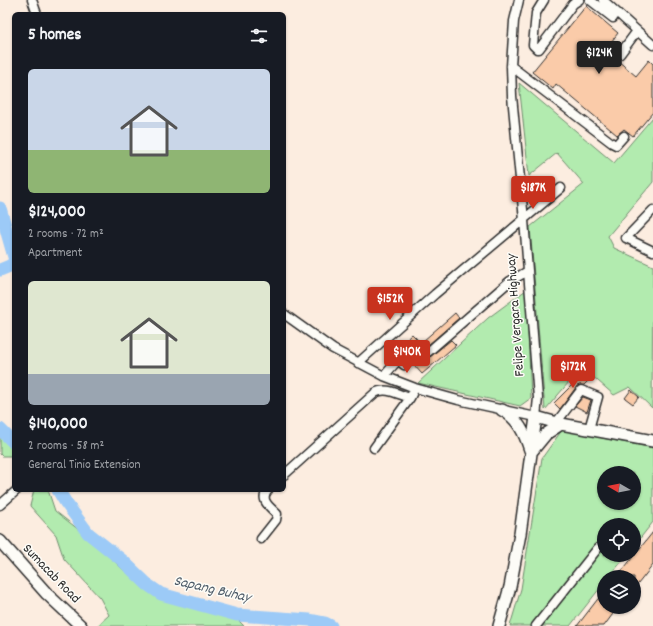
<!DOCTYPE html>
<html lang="en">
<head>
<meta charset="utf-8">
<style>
	:root { --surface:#171b24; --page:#20242c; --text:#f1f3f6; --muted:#9ea1a6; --accent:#c8321e }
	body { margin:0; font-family:Dekko,sans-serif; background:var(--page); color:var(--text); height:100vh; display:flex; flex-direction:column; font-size:15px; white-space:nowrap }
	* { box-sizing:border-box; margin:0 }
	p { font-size:13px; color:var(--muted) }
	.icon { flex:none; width:22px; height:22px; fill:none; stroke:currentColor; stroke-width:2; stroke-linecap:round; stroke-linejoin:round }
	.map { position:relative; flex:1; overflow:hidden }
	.side { position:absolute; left:12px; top:12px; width:274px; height:480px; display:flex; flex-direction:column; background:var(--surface); border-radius:6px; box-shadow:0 1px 3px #0004 }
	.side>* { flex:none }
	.needle { width:26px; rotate:279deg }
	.buttons { position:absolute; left:597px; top:466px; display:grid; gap:8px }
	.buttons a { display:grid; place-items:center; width:44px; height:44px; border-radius:50%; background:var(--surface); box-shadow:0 1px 3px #0004; font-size:20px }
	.price { position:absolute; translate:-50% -34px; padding:0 9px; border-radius:4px; background:var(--accent); color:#fff; font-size:13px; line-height:26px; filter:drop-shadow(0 1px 2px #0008) }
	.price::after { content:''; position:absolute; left:50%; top:24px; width:12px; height:9px; margin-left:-6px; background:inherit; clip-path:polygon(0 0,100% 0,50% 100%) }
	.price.selected { background:#222; color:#fff }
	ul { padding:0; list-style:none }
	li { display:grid; align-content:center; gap:8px; height:212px; padding:0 16px }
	li span { display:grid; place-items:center; height:124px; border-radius:6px; color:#555 }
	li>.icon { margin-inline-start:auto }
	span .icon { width:72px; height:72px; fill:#fffc; stroke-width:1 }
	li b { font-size:17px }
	h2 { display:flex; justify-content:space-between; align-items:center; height:48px; padding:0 16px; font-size:17px }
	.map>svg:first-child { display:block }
	.green { fill:#b2ebaf; stroke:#6e8b6d; fill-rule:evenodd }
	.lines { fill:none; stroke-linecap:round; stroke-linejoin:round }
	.river { stroke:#9ccaf7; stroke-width:13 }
	.building { fill:#facba9; stroke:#2b2b2b }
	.minor-casing { stroke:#2b2b2b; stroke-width:11 }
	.major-casing { stroke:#2b2b2b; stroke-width:14 }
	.minor { stroke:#fdfcf7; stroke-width:8 }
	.major { stroke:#fdfcf7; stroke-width:11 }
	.labels { text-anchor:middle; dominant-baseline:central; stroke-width:3; stroke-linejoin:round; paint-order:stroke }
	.street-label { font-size:14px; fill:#2b2b2b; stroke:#fdfcf7 }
	.water-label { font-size:15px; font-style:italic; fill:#4d5b68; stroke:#fdfcf7 }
</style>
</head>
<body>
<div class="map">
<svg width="653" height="626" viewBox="0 0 653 626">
	<rect width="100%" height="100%" fill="#fcede0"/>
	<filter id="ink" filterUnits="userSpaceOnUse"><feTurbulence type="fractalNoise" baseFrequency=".025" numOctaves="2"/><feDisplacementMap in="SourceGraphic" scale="8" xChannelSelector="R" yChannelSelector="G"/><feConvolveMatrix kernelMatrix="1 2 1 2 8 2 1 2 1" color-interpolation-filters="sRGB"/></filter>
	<g filter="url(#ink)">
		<path class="green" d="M519,83l95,80 39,-46v65l-45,54 6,12 39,18 -1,142 -22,-21 -16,8 -32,-28 -37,43 -15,-183 54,-43 -27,-31 -28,23z
			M526,290l5,108 -11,8 -102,-23 70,-65z
			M562,430l91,18v74l-19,24v-21h-30v30h23l-18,22h-5v6l-34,43h-60l11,-37 21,-131zM604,473h30v30h-30z
			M0,433l14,12v11h-12l-2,-2z
			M34,490h14l7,21 33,26 39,36 35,26 76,21 6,6h-147l12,-11 -9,-17 -36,-39 -8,-24 -26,-29z"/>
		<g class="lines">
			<path class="river" d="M0,208l14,49
				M0,270l12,-5 2,-4
				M0,429l14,14
				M58,490l8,13 22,30 34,27 26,25 13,9 76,21 73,5 15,3 6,3"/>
		</g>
		<path class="building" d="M586,6l32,27 -13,17 31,26 13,-16 4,4v48l-20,24 -9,-7 -7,6 -61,-51 -3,5 -21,-17z
			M455,313l4,5 -32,28 -4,-5z
			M412,334l7,7 -13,15 -1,-2 -2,3 -4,-2h-3l-3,-3z
			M451,340l5,5 -34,29 -9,-10 5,-4 1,1 12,-5z
			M586,371l6,6 -8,8h-4l-3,1 -17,23 -6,-6z
			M631,390l8,7 -6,7 -8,-6z
			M583,397l8,3 -4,12 -12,-6z
			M653,532v33l-19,24v-12h-17z
			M604,591v16h14l-14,19h-27z"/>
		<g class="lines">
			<g class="minor-casing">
				<path id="minor" d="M32,0l5,14
					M544,0l-8,13 -3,32 4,4h2l34,-45 6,-4
					M590,0l23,18
					M603,0l50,45
					M620,54l17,-23
					M511,66l101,77 4,2 8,-9
					M653,210l-27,28 27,13
					M284,314l49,35 51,27 31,12 43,12 78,17 2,-19 -14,-178 -12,-124 -1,-30 3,-45 5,-21
					M358,363l77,-69 126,-106
					M384,376l14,-16 6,5 11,-10 13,-3 82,-71 18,-10
					M556,423l25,-33 17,7 -9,32
					M374,448l36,-50
					M284,475l91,-82c11,-7 24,2 35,5l5,-10
					M0,505l17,-15
					M261,539l15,-19 1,-6c-7,-7 -18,-14 -9,-24
					M536,626l62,-78"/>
			</g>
			<g class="major-casing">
				<path id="major" d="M502,410c16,8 23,24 28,40
					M532,451l14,-17 15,-10
					M0,541l47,53 34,32
					M499,626l11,-39 10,-53 16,-117 25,7 92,17"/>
			</g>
			<use href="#minor" class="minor"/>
			<use href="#major" class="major"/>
		</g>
	</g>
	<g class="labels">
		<g class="street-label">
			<text transform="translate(516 315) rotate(-94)">Felipe Vergara Highway</text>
			<text transform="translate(51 574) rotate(46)">Sumacab Road</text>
		</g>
		<g class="water-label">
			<text transform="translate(212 590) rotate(13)">Sapang Buhay</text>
		</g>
	</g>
</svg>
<div class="buttons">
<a><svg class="needle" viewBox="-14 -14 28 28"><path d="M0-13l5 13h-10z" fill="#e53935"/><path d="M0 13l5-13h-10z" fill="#9ea1a6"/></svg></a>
<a><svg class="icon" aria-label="locate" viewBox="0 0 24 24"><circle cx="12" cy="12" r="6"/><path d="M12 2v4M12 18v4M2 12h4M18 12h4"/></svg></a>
<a><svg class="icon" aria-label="layers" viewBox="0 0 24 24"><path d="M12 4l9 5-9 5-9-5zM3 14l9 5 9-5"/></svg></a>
</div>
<b class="price selected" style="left:599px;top:75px">$124K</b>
<b class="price" style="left:533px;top:210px">$187K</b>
<b class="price" style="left:390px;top:321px">$152K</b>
<b class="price" style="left:407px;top:374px">$140K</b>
<b class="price" style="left:573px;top:389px">$172K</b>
<section class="side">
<h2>5 homes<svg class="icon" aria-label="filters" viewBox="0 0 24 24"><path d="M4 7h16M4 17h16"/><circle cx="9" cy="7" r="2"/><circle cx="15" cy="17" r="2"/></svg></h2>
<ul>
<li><span style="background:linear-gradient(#c9d6e8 65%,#8fb573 0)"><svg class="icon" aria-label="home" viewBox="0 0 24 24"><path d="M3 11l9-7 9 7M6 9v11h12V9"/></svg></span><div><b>$124,000</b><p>2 rooms · 72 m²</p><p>Apartment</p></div></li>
<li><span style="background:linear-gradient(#dfe7d0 75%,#9aa5b1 0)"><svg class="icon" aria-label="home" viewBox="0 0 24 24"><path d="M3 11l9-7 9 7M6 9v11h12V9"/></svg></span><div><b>$140,000</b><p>2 rooms · 58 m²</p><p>General Tinio Extension</p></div></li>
</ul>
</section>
</div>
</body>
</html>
